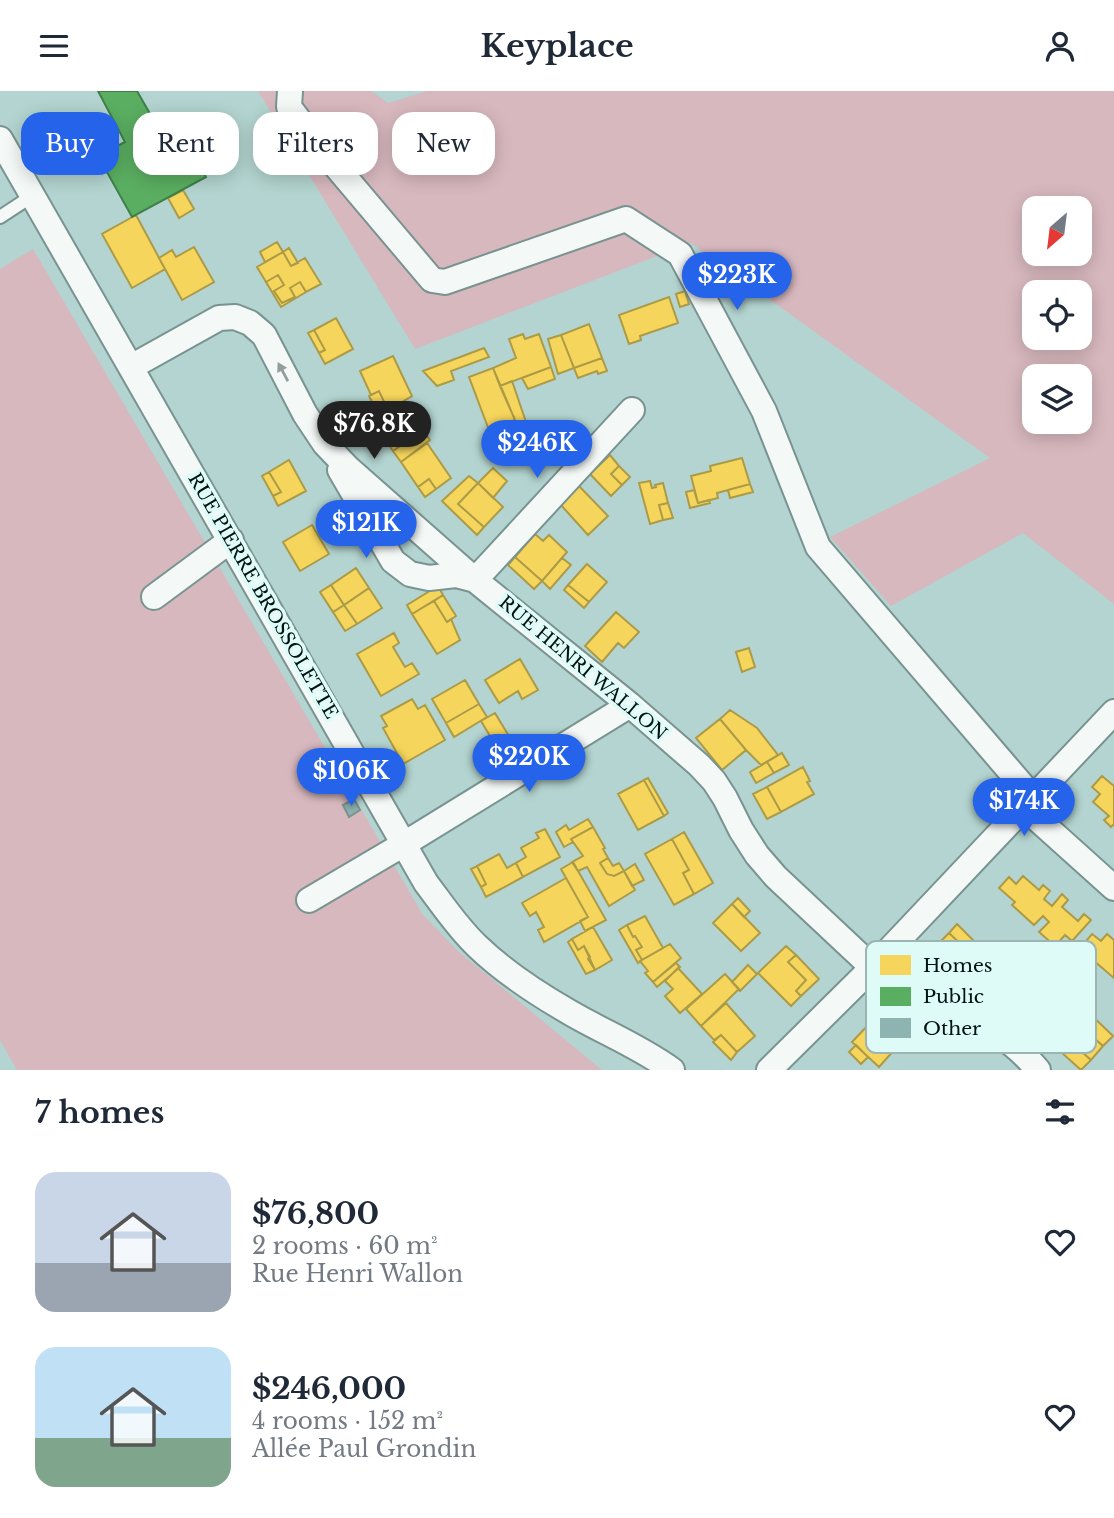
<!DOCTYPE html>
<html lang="en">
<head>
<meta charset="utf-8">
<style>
	:root { --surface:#fff; --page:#f6f6f7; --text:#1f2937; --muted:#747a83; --accent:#2563eb }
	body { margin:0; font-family:"Libre Baskerville",serif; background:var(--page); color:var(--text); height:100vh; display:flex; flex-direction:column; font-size:26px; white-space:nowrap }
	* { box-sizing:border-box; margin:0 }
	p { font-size:23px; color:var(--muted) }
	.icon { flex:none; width:38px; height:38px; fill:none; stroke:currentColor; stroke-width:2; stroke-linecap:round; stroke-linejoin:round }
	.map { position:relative; height:979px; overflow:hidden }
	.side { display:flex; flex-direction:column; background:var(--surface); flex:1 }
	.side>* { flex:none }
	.hud { position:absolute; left:21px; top:21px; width:700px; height:63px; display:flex; gap:14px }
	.needle { width:46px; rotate:208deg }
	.controls { position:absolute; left:1022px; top:105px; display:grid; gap:14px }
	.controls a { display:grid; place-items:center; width:70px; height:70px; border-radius:14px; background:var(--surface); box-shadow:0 4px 18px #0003; font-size:35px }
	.price { position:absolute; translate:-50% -60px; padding:0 16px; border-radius:24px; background:var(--accent); color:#fff; font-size:23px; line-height:46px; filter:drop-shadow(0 2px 4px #0008) }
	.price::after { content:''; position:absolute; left:50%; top:42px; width:21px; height:16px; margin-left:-10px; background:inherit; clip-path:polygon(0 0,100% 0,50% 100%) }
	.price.on { background:#222; color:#fff }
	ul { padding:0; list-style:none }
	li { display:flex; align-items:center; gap:21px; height:175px; padding:0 35px }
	li span { display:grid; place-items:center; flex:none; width:196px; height:140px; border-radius:21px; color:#555 }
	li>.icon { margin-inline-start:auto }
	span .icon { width:84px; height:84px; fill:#fffc; stroke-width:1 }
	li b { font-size:30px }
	h2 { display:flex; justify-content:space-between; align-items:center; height:84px; padding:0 35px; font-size:30px }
	.chip { padding:0 24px; border-radius:21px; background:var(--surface); box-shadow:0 4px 18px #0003; font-size:24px; line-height:63px }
	.chip.on { background:var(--accent); color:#fff }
	header { display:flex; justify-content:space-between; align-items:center; height:91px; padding:0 35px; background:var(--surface); font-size:32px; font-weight:700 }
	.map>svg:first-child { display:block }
	.green { fill:#d7b8be; fill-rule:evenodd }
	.homes { fill:#f6d55c; stroke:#ac9b46; stroke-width:2 }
	.public { fill:#5aae61; stroke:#3f8049; stroke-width:2 }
	.building { fill:#8eb4b1; stroke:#7a9491; stroke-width:2 }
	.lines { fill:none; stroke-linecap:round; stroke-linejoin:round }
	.lane-casing { stroke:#799390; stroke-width:16 }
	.street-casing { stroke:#799390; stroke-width:28 }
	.lane { stroke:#f4f9f8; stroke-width:12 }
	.street { stroke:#f4f9f8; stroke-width:24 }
	.oneway { fill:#929d9c }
	.labels { text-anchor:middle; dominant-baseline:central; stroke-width:7; stroke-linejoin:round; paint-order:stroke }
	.street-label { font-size:18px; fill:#001312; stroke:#dffbf8 }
	.key { fill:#dffbf8; stroke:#9cb5b3; stroke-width:2 }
	.key-label { font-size:19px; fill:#001312 }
</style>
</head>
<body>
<header><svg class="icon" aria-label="menu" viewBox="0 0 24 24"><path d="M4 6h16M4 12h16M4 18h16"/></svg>Keyplace<svg class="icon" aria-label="person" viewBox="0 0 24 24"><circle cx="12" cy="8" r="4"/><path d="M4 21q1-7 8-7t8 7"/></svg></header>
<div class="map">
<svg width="1114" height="979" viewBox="0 0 1114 979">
	<rect width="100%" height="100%" fill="#b3d4d0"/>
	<path class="green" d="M258,0h113l17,12 39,-12h687v513l-91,-71 -132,73 -61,-69 160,-79 -299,-215 -276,106zM1034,117h46v46h-46zM1034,201h46v46h-46zM1034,285h46v46h-46z
		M33,158l390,666 36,37 143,118h-585l-17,-30v-771z"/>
	<path class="homes" d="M227,45l11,18 -32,18 -10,-19z
		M183,99l11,19 -15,9 -11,-20z
		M136,124l29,54 -33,19 -30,-54z
		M277,151l6,10 -18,10 -5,-10z
		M194,156l20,35 -32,18 -23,-42 13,-8 4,7z
		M289,157l9,15 -7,3 -8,-14z
		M283,161l8,14 14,-8 16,26 -15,8 -6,-10 -10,6 5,9 -13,6 -8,-12 10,-6 -6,-10 -12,7 -9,-15z
		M278,184l6,10 -10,6 8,12 13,-6 -5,-9 10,-6 6,10 -25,15 -15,-25z
		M685,200l4,13 -9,3 -4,-13z
		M669,206l9,26 -38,13 1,4 -12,4 -10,-29z
		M336,227l17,31 -28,15 -6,-11 6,-3 -11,-20z
		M589,233l13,34 -28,10 -13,-33z
		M314,239l11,20 -6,3 -11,-20z
		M523,243l2,5 14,-5 12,33 -51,19 -7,-18 23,-10 -7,-19z
		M561,244l13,33 -16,6 -10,-35z
		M484,257l5,9 -38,14 3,9 -17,6 -14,-15z
		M393,265l19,40 -24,14 -9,-19 -8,4 -11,-24z
		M602,267l5,13 -9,3 -1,-3 -19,7 -4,-10z
		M551,276l4,12 -27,10 -6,-11z
		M493,277l22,52 -26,10 -20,-53z
		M512,290l15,44 -34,14 -4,-9 26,-10 -15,-34z
		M379,300l9,19 -10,4 -9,-18z
		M413,325l17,24 -29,22 -8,-11 7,-5 -14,-19 12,-9 4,6z
		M386,336l14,19 -7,5 -13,-19z
		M427,352l24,35 -15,11 -7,-10 -11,8 -17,-25z
		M610,364l9,11 -8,8 11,11 -11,11 -21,-22z
		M742,367l8,26 -33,9 1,5 -20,5 -7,-27 20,-5 -1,-5z
		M289,369l17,31 -28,15 -5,-10 8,-4 -12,-20z
		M619,375l11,11 -8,8 -11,-11z
		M493,377l14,13 -14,17 -15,-15z
		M269,381l12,20 -8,4 -11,-20z
		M469,385l9,7 -20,21 26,23 -7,8 -35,-34z
		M429,388l7,10 -11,8 -7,-10z
		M650,390l2,7 4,-1 -1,-2 8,-2 5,20 -9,2 4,15 -13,4 -11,-41z
		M478,392l25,24 -19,20 -26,-23z
		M750,393l3,8 -23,6 -2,-8z
		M579,395l29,30 -20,19 -28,-31z
		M694,399l4,13 11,-3 1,3 -20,5 -4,-16z
		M668,412l5,15 -10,2 -4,-15z
		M312,434l17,29 -29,17 -17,-29z
		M535,443l8,7 6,-6 18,17 -25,29 -27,-24z
		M515,466l27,24 -8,8 -26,-24z
		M562,467l9,7 -21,24 -8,-8z
		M587,473l20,18 -18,20 -21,-17z
		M356,477l13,20 -25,17 -13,-20z
		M331,494l13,20 -11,7 -13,-20z
		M568,494l21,17 -5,6 -20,-18z
		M438,495l5,9 -31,19 -5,-9z
		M369,497l13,20 -25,16 -13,-19z
		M443,504l13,21 -9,6 -13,-21z
		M434,510l13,21 4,-3 9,21 -23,14 -25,-40z
		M344,514l13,19 -12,7 -12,-19z
		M616,521l23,20 -15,16 -6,-5 -16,19 -17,-16z
		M394,542l5,10 -6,4 12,20 7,-4 7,11 -38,22 -24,-42z
		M749,557l6,19 -13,5 -6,-20z
		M520,568l18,31 -16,9 -4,-8 -19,12 -14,-23z
		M465,589l14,24 -33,19 -14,-24z
		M412,608l6,10 7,-4 20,35 -42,24 -20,-36 4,-2 -6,-10z
		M479,613l8,13 -33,20 -8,-14z
		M730,619l27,18 21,27 -17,10 -15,-15 -26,-31z
		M495,622l15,25 -14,8 -15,-25z
		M720,628l26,31 -24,20 -26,-32z
		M782,662l7,12 -15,8 -7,-11z
		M767,671l7,11 -18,10 -6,-11z
		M803,676l7,14 -3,1 7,12 -33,18 -14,-25z
		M1102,685l12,10v38l-3,3 -7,-7 5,-4 -16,-14 7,-8 -8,-7z
		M648,687l20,35 -4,3 -20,-36z
		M644,689l20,36 -26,14 -20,-36z
		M767,696l14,25 -14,7 -14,-25z
		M588,728l5,8 -22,12 2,3 -9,5 -8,-15 10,-7 3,5z
		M593,736l12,21 -2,1 5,9 -8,5 7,11 7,2 10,-5 11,19 -26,16 -22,-39 -9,4 -6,-9 11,-6 -12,-17z
		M545,738l15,28 -37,20 -7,-14 10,-6 -5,-9 18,-10 -3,-5z
		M684,741l29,51 -19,11 -11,-21 6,-3 -17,-31z
		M672,748l17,31 -6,3 11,21 -20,11 -29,-51z
		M499,763l8,14 9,-5 7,14 -37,20 -5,-10 5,-3 -9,-18z
		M608,767l5,8 6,-3 5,8 -10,5 -7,-2 -7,-11z
		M573,771l33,58 -21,11 -5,-10 8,-4 -27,-48z
		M635,773l9,16 -12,6 -8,-15z
		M477,775l9,18 -5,3 -10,-18z
		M1023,785l16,14 4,-5 7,6 -6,8 8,7 10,-12 6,6 -6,7 16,14 6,-7 7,6 -19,21 -7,-6 -10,11 -16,-14 10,-10 -6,-6 -9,9 -22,-20 3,-3 -16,-14 10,-11 7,7z
		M566,787l22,39 -44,25 -6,-12 6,-3 -8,-15 -6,4 -8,-13z
		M738,807l12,13 -6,6 -12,-13z
		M732,813l28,29 -19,18 -28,-28z
		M645,825l18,32 -21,12 -6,-10 6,-3 -7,-11 -2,1 -6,-12z
		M957,833l20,20 -8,8 -20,-19z
		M627,834l6,12 2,-1 7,11 -6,3 6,10 -4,3 -19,-33z
		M593,836l19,33 -17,10 -11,-24 -6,4 -6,-11z
		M949,842l20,19 -24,25 -9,-8 5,-6 -11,-11z
		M1092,843l9,7 6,-7 7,6v38l-20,-17 -9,11 -8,-7 9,-11 -6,-6z
		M572,848l6,11 6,-4 6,11 -2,2 7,11 -9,4 -18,-32z
		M670,853l11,14 -28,24 -8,-9 3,-2 -8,-10z
		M786,855l10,9 -8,7 18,18 -10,11 5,5 -10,10 -33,-33z
		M796,864l23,24 -18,17 -5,-5 10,-11 -18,-18z
		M676,872l4,4 -23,20 -4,-5z
		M748,874l9,9 -17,17 -8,-9z
		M678,877l24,26 -22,19 -15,-17 8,-7 -8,-8z
		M725,883l14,15 -38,37 -15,-17z
		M726,912l29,33 -18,16 -16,-17 -7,5 -13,-14z
		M1084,917l29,28 -10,10 -19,-17 -13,13 20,18 -10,10 -30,-27z
		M870,932l26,25 -17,19 -27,-25z
		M1084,938l19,17 -12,14 -20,-18z
		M721,944l16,17 -6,8 -18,-18z
		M856,954l12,12 -7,7 -12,-12z"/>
	<path class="public" d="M98,0h39l20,35 17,-9 32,60 -74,40 -34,-61 27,-14z"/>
	<path class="building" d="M354,708l6,11 -11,7 -6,-12z"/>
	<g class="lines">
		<g class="lane-casing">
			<path id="lane" d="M0,126l32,-21"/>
		</g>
		<g class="street-casing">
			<path id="street" d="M290,0l-1,16 29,38 114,135 13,2 181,-63 54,35 84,157 54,136 216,252
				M0,48l426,744c16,21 31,44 51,63 27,26 59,47 92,66 34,20 70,34 103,58
				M131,276l88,-49 16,-1 15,6 14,12 41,79 20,30 23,24 127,112 155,125 69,60 15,16 11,17 16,32 16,25 19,22 127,119c13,8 25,16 40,20 19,7 40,10 57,20 15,9 27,21 38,34
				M340,379l53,91 17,13 19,4 27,-3 19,5 157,-170
				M154,506l77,-57
				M1025,717l89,80
				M309,809l95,-56 226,-139
				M769,979l104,-103 241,-255"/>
		</g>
		<use href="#lane" class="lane"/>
		<use href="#street" class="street"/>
	</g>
	<defs><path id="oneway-solid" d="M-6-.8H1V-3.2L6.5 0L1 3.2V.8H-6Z" transform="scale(1.75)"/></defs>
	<use class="oneway" href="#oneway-solid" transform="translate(283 281) rotate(-118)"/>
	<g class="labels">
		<g class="street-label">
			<text transform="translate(263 505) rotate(60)">RUE PIERRE BROSSOLETTE</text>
			<text transform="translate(583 577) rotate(40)">RUE HENRI WALLON</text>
		</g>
	</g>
	<rect x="866" y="850" width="230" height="112" rx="10" class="key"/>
	<rect x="880" y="864" width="31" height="20" fill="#f6d55c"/>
	<rect x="880" y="896" width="31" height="19" fill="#5aae61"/>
	<rect x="880" y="927" width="31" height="20" fill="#8eb4b1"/>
	<g class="key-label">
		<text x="923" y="881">Homes</text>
		<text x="923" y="912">Public</text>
		<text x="923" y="944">Other</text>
	</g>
</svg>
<div class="controls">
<a><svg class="needle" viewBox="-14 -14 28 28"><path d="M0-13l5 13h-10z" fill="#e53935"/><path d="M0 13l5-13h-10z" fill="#747a83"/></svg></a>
<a><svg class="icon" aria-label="locate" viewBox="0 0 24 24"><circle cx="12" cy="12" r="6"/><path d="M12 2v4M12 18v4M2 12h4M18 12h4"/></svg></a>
<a><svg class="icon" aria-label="layers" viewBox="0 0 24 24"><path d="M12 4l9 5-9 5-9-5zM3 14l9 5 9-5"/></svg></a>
</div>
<b class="price" style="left:737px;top:221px">$223K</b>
<b class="price on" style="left:374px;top:370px">$76.8K</b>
<b class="price" style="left:537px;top:389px">$246K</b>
<b class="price" style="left:366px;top:469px">$121K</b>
<b class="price" style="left:529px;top:703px">$220K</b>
<b class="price" style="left:351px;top:717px">$106K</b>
<b class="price" style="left:1024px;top:747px">$174K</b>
<div class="hud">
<a class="chip on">Buy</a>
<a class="chip">Rent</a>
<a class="chip">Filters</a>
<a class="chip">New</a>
</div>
</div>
<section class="side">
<h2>7 homes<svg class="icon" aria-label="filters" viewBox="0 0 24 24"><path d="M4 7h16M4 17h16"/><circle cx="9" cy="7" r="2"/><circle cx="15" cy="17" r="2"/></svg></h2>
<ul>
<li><span style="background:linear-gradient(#c9d6e8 65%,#9aa5b1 0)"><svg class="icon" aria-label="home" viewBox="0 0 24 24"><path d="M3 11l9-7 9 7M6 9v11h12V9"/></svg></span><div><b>$76,800</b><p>2 rooms · 60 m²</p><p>Rue Henri Wallon</p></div><svg class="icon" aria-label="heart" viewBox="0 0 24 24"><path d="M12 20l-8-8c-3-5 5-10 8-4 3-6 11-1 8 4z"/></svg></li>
<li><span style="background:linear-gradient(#bfe0f5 65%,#7fa58c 0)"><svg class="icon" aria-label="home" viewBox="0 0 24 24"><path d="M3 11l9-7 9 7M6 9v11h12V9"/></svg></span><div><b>$246,000</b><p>4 rooms · 152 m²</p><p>Allée Paul Grondin</p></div><svg class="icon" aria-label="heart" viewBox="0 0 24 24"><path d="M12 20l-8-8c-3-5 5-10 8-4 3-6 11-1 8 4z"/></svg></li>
</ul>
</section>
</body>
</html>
